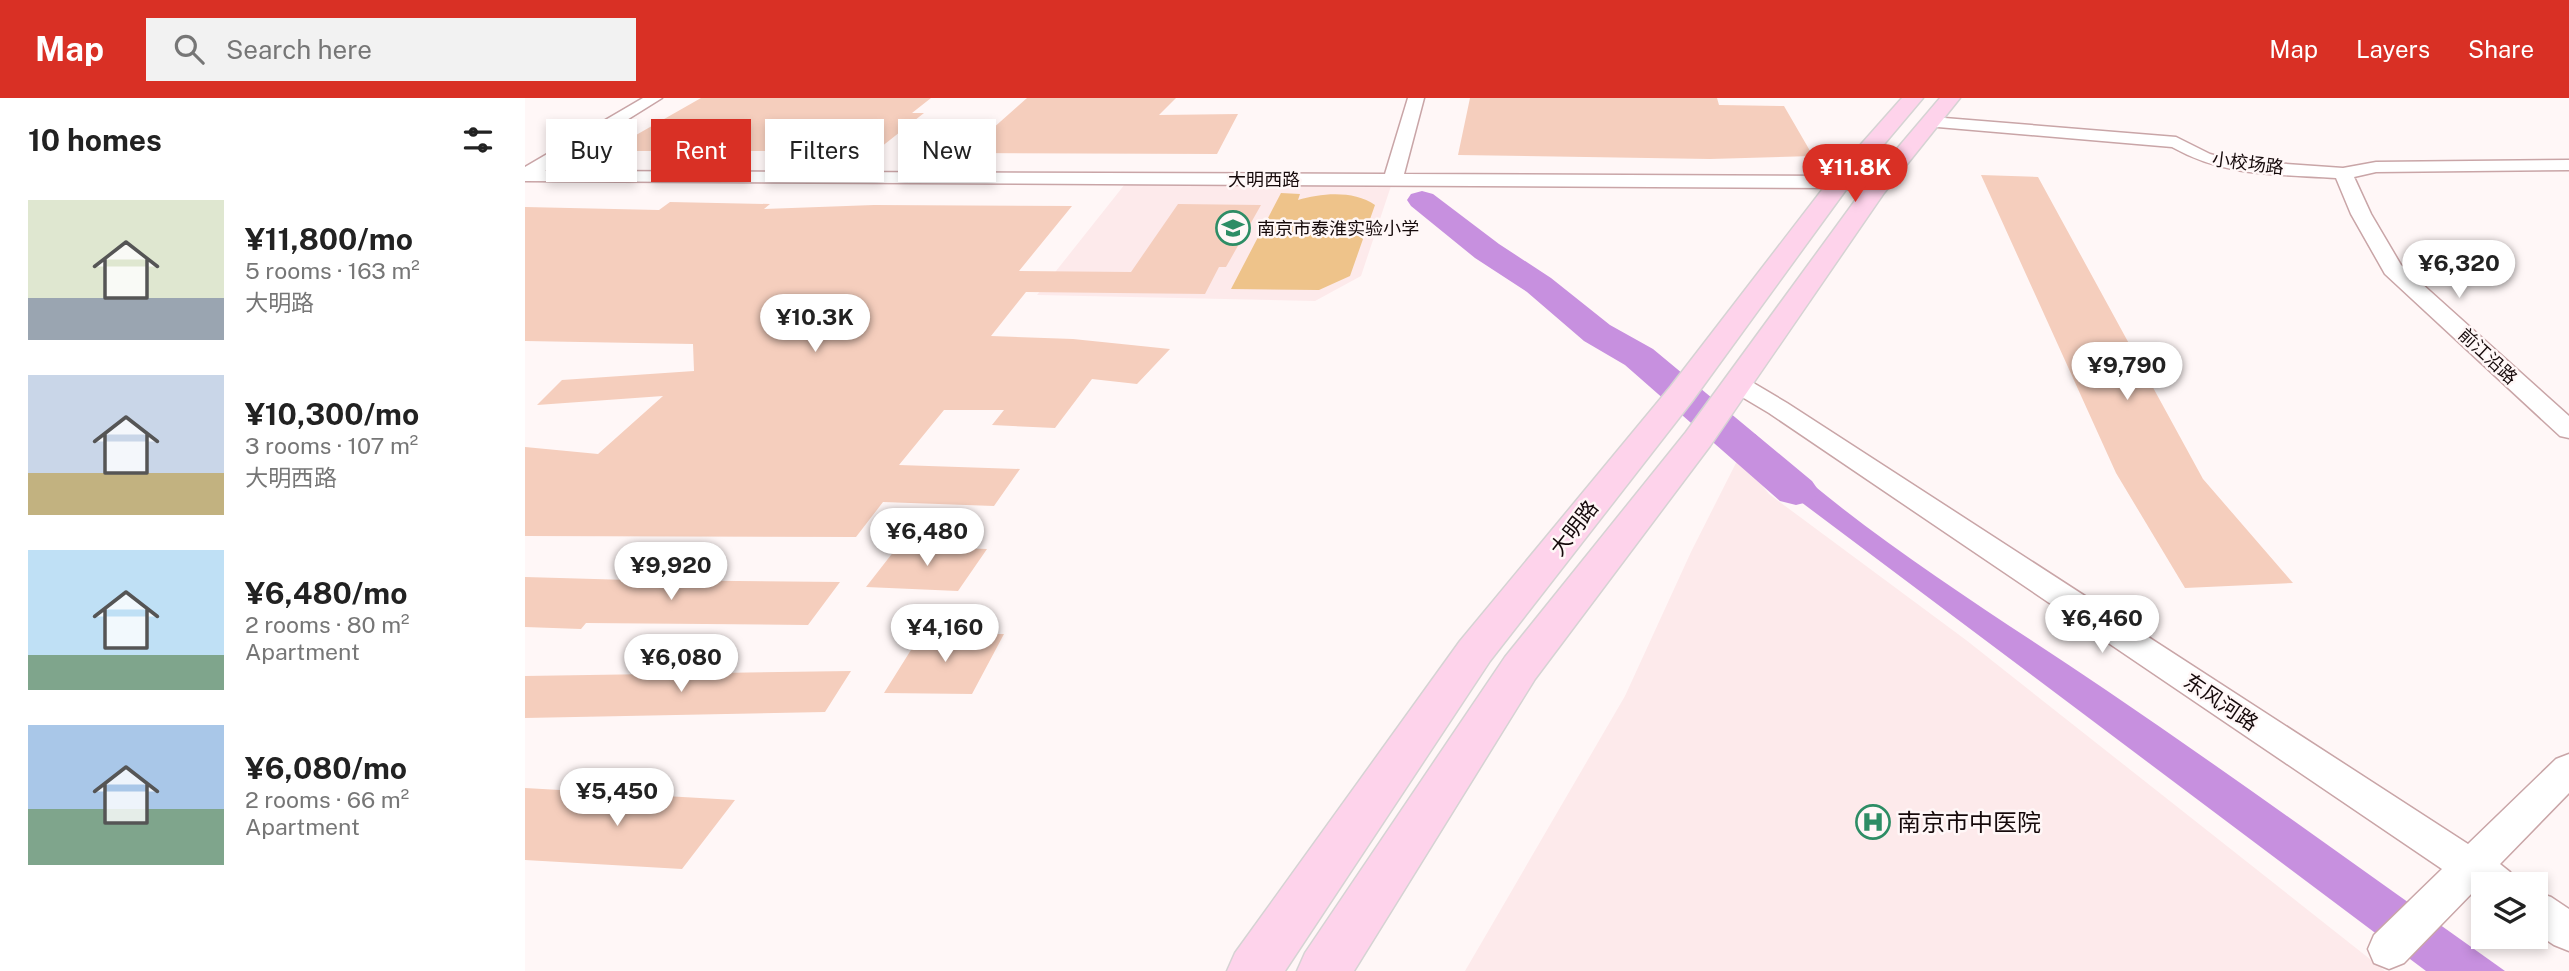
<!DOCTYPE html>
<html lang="en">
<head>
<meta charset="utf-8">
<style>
	:root { --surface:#fff; --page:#f2f2f2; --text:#222; --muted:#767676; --accent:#d93025 }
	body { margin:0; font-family:"Public Sans","Noto Sans SC",sans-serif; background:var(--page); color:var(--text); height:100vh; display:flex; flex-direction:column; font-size:26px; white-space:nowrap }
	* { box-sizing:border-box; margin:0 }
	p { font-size:23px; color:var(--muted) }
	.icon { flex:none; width:38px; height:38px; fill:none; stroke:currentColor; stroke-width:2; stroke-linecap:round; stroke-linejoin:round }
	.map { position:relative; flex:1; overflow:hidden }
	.panel { display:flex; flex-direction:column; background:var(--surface); width:525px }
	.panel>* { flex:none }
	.hud { position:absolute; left:21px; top:21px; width:665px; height:63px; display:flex; gap:14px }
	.tools { position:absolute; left:1946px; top:774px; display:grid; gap:14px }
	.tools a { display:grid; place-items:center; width:77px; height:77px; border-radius:0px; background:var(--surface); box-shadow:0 4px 10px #0003; font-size:35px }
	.price { position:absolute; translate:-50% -60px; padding:0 16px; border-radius:24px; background:#fff; color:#222; font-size:23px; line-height:46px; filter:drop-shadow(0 2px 4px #0008) }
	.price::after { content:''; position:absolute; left:50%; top:42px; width:21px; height:16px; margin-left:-10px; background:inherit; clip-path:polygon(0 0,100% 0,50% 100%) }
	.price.current { background:var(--accent); color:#fff }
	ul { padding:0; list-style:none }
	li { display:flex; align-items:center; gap:21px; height:175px; padding:0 28px }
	li span { display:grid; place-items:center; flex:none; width:196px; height:140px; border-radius:0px; color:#555 }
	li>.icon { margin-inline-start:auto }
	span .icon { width:84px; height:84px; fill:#fffc; stroke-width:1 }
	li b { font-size:30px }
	h2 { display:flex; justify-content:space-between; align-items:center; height:84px; padding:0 28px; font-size:30px }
	.tag { padding:0 24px; border-radius:0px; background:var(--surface); box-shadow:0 4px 10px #0003; font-size:24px; line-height:63px }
	.tag.current { background:var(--accent); color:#fff }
	header { display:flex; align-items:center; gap:42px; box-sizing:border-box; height:98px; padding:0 35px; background:var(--accent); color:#fff }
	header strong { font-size:33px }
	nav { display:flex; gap:38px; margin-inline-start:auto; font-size:24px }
	.search { width:490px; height:63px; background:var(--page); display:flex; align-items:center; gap:18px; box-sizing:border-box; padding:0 24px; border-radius:0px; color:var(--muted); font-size:26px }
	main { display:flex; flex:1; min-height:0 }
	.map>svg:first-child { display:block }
	.built { fill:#fdeaeb }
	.green { fill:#eec38a }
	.water { fill:#c790df }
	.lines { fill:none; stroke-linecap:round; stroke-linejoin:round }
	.river { fill:#c790df; fill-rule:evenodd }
	.building { fill:#f5cebd }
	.minor-casing { stroke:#c9a5a7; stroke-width:3 }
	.major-casing { stroke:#d5d3d3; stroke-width:3 }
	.minor { fill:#fff; fill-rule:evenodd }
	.major { fill:#fed3eb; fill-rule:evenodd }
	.labels { text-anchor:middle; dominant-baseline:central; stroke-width:5; stroke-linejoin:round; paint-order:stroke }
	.far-street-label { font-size:18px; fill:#160a0b; stroke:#fff7f7 }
	.far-poi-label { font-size:18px; fill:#160a0b; stroke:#fff7f7; text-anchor:start }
	.street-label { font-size:21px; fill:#160a0b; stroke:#fff7f7 }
	.near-poi-label { font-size:24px; fill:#160a0b; stroke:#fff7f7; text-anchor:start }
</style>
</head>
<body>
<header>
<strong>Map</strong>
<div class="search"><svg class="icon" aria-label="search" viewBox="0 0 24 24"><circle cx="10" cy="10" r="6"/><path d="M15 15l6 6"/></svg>Search here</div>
<nav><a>Map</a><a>Layers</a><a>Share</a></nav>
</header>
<main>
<section class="panel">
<h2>10 homes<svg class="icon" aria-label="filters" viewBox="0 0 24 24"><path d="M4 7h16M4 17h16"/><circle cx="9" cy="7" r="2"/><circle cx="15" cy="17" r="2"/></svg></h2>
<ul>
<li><span style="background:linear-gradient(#dfe7d0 70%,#9aa5b1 0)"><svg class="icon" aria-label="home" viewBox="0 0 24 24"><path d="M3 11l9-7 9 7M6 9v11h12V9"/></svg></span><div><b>¥11,800/mo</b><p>5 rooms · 163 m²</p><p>大明路</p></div></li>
<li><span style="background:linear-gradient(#c9d6e8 70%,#c2b280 0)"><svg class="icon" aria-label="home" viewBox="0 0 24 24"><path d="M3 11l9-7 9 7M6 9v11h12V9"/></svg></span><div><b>¥10,300/mo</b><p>3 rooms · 107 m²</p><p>大明西路</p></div></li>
<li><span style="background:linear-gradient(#bfe0f5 75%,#7fa58c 0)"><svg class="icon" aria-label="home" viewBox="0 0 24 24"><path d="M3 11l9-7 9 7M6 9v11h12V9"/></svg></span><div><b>¥6,480/mo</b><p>2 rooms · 80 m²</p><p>Apartment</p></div></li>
<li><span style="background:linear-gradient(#a9c7e8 60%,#7fa58c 0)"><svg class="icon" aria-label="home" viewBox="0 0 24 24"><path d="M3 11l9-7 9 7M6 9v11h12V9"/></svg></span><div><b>¥6,080/mo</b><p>2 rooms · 66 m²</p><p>Apartment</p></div></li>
</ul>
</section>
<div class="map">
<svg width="2044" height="873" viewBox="0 0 2044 873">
	<rect width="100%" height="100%" fill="#fff7f7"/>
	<path class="built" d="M604,81l264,1 -32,96 -46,25 -278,-6z
		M1214,359l30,37 197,146 419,331h-920l160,-275 66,-144z"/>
	<path class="green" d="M756,95l19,1 -2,6c23,-7 56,-10 77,5l-25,71 -31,14 -88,-1z"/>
	<path class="water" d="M1230,336c105,99 231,175 351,256 134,91 266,187 399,281h-79l-661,-496 -17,-24 -1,-14z"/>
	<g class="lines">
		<path class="river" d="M897,93l11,3 66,50 52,34 59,47 43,24 159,132 7,10 -7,10 -16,4 -16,-4 -155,-136 -41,-24 -57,-49 -52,-34 -64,-52 -4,-6 4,-6z"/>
	</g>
	<path class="building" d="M176,0h230l-19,15h12l-48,38h-268z
		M502,0h149l-17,17 79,-1 -21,40 -252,-1z
		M945,0h247l2,7 65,1 29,50 -103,3 -252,-4z
		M1456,77l57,2 165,302 90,104 -108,5 -69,-115z
		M145,104l100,2 -6,5 110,-4 198,1 -53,65 112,1 47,-68 83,1 -35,62h-7l-14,27 -179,-2 -35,44 82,3 97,10 -33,35 -45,-5 -37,49 -63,-3 12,-15h-60l-45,55 121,4 -26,37 -111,-4 -27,35 -331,-1v-89l73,7 65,-58 -126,9 25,-25 132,-9 -1,-27 -168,-3v-134l134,3z
		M373,448l89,3 -29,42 -92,-4z
		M0,479l104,3 211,2 -32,43 -222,-2 -5,6 -56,-2z
		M396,536h83l-32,60 -88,-1z
		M326,573l-26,41 -300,6v-42z
		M0,690l210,12 -53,69 -157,-9z"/>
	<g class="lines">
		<g class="minor-casing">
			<path id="minor" d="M118,0h19l-117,73 840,3 23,-76h16l-20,76 436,2 43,8 2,4 -9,6 -36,-6 -1315,-7v-14z
				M1407,19l244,20 34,17 22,6 111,8 33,-6 193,-2v10l-193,2 -22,5 17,37 30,51 168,151v22l-9,-2 -175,-162 -34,-60 -15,-36c-59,-4 -111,-1 -164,-31l-246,-21 -2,-4 2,-4z
				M1211,278l9,2 42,25 681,441 88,-85 13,-5v39l-69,71 10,8 6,12h-33v13l-9,-6 -70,72 -15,6 -15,-6 -6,-14 6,-14 68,-66 -673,-456 -42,-25 -3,-5 3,-5z
				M2011,794l15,5 18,12v42l-15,-6 -18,-12z"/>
		</g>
		<g class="major-casing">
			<path id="major" d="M1377,0h21l-75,89 -155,213 -203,261 -205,310h-58l8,-18 225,-312 211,-255 161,-209z
				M1415,0h20l-76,95 -174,253 -175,233 -181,292h-57l8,-18 200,-296 181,-225 182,-249z"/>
		</g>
		<use href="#minor" class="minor"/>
		<use href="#major" class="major"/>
	</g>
	<defs>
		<g id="school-ring" transform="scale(1.75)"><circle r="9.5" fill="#fff7f7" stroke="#2d8d65" stroke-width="1.5"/><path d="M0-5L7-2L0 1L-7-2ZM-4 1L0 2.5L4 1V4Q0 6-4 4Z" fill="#2d8d65"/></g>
		<g id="hospital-ring" transform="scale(1.75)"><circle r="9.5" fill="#fff7f7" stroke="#2d8d65" stroke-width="1.5"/><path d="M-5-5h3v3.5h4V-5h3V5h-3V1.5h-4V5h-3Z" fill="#2d8d65"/></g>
	</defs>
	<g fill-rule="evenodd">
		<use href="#school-ring" x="708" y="130"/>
		<use href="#hospital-ring" x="1348" y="724"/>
	</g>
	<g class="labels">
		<g class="far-street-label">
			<text transform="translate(1723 65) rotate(7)">小校场路</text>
			<text x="739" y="81">大明西路</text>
			<text transform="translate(1963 258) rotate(43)">前江沿路</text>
		</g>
		<g class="far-poi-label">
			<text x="732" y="130">南京市泰淮实验小学</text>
		</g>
		<g class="street-label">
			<text transform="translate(1049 430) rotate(-52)">大明路</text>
			<text transform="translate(1696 604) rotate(34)">东风河路</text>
		</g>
		<g class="near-poi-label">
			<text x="1372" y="724">南京市中医院</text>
		</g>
	</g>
</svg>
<div class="tools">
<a><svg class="icon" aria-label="layers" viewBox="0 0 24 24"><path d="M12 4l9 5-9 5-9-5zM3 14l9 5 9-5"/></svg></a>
</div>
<b class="price current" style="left:1330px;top:106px">¥11.8K</b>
<b class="price" style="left:1934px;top:202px">¥6,320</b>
<b class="price" style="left:290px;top:256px">¥10.3K</b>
<b class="price" style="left:1602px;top:304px">¥9,790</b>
<b class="price" style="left:402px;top:470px">¥6,480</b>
<b class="price" style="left:146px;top:504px">¥9,920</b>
<b class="price" style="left:1577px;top:557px">¥6,460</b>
<b class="price" style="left:420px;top:566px">¥4,160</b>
<b class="price" style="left:156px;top:596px">¥6,080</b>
<b class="price" style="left:92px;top:730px">¥5,450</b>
<div class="hud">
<a class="tag">Buy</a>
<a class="tag current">Rent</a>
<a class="tag">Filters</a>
<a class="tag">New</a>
</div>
</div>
</main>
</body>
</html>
